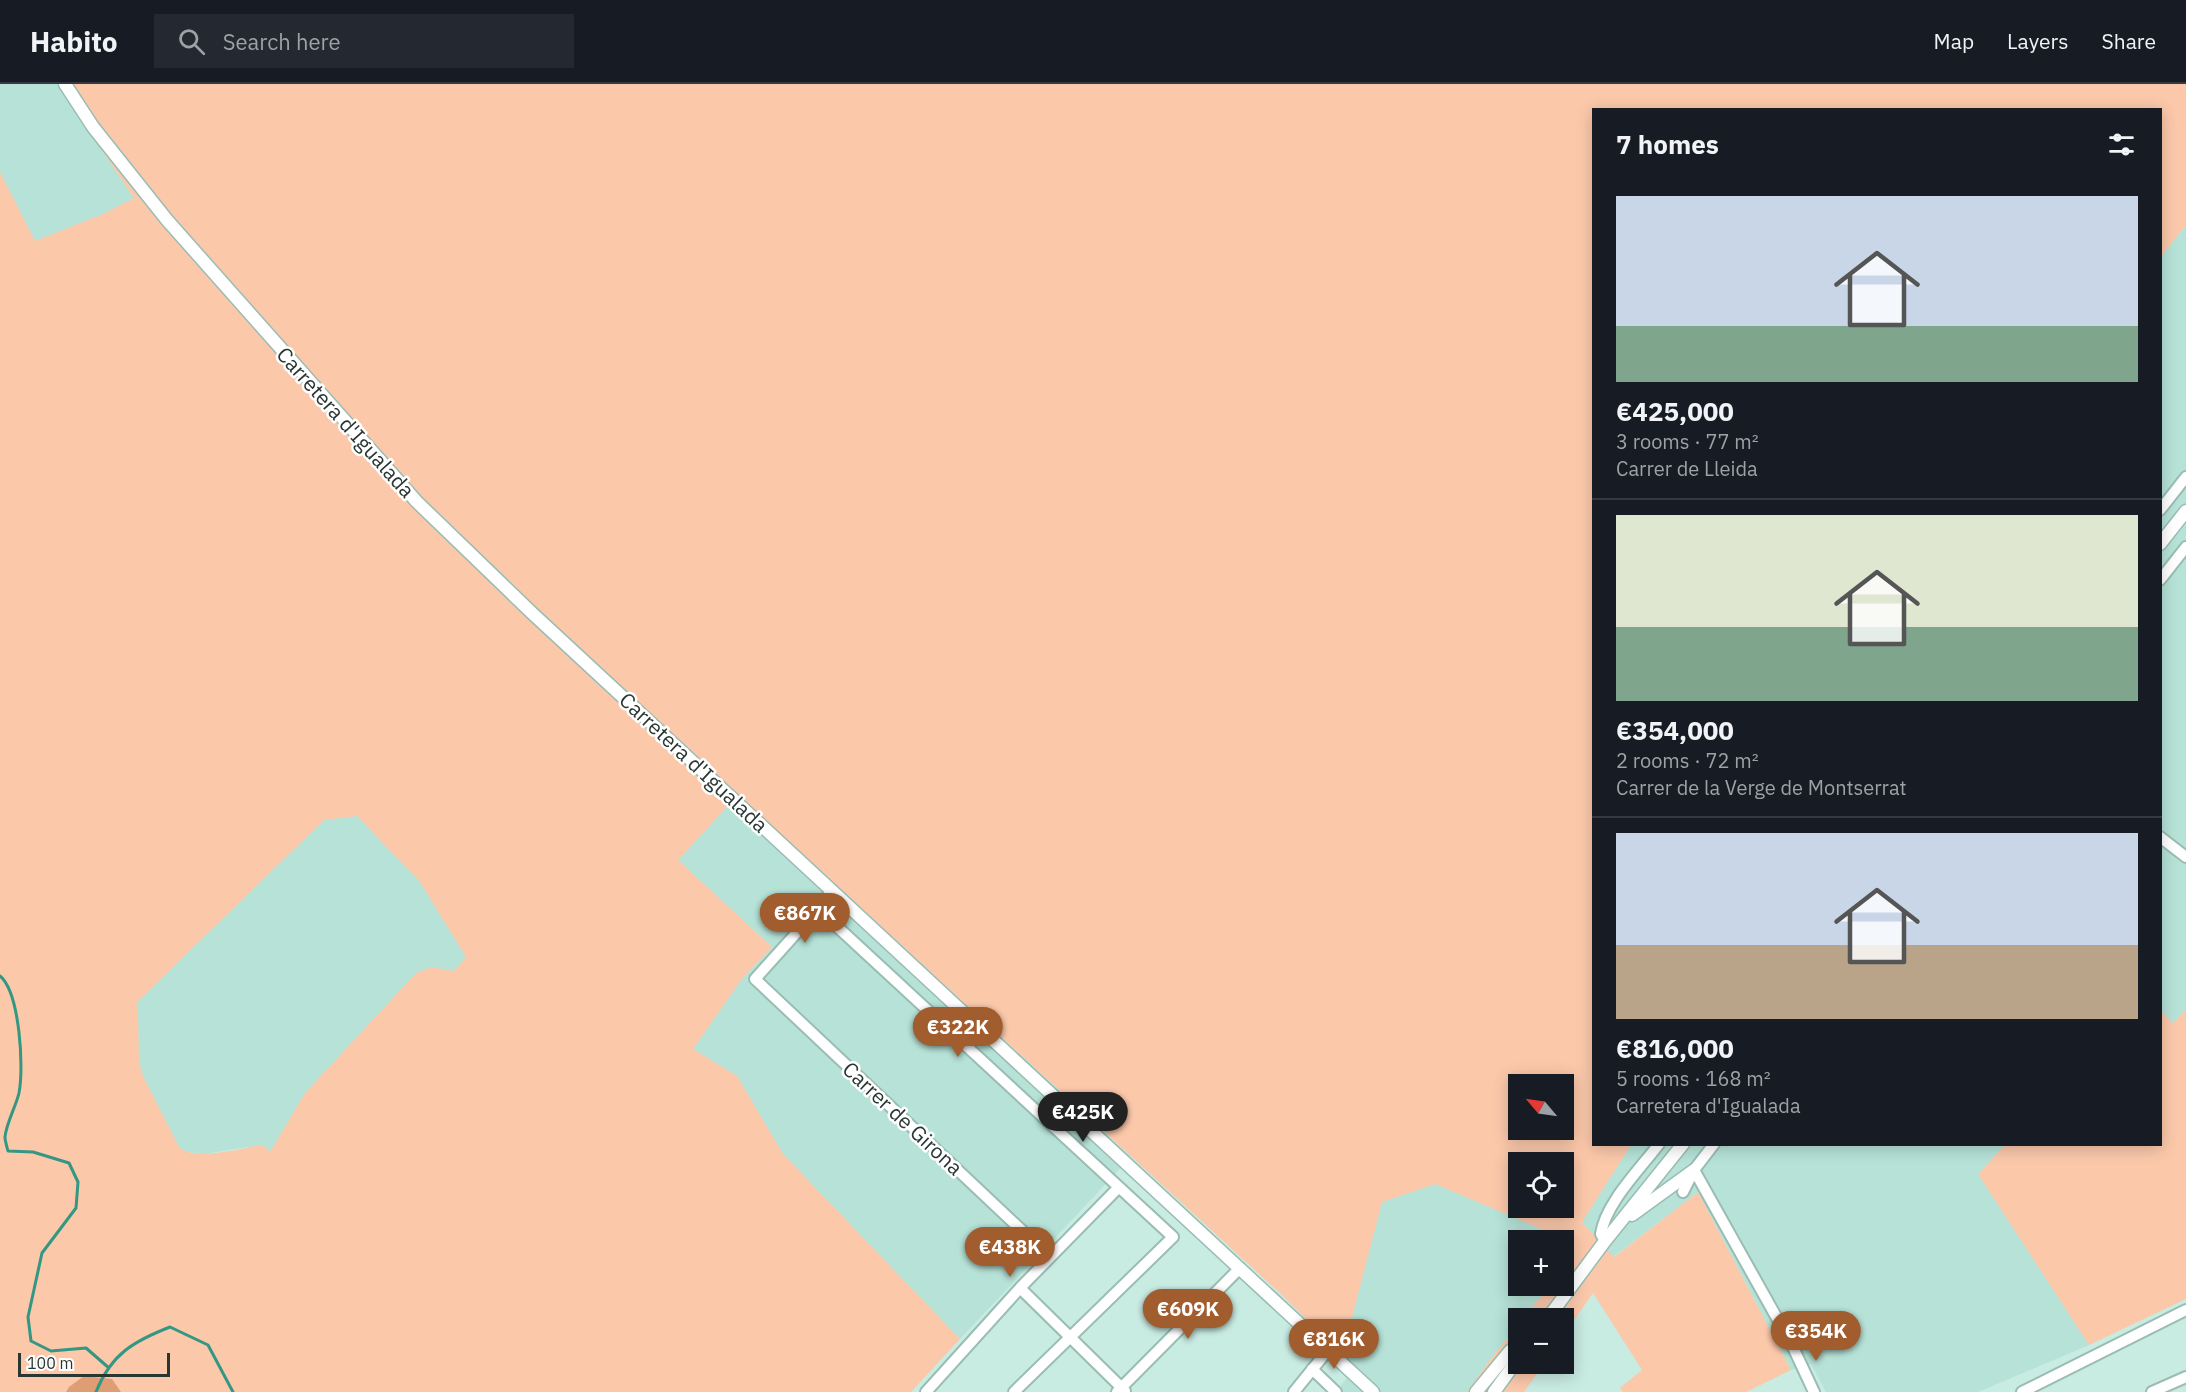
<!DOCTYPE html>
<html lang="en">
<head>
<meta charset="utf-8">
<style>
	:root { --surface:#171b24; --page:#242831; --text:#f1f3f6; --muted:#9ea1a6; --line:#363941; --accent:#a15d2e }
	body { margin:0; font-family:"IBM Plex Sans",sans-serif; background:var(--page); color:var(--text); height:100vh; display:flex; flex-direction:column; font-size:22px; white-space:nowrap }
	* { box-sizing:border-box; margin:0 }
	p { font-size:20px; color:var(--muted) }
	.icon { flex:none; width:33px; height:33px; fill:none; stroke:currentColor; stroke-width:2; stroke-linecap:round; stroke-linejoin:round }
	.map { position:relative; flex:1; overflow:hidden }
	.side { position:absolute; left:1592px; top:24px; width:570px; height:1038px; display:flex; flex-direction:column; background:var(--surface); border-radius:0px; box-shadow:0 3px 15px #0003 }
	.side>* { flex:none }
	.needle { width:39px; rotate:299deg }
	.tools { position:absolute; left:1508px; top:990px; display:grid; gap:12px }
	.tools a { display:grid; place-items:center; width:66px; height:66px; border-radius:0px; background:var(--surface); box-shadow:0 3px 15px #0003; font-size:30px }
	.scale { position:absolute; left:18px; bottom:15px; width:152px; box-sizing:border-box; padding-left:6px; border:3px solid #293733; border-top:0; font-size:16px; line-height:21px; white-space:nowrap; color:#293733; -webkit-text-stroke:4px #fff; paint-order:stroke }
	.price { position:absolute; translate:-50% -51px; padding:0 14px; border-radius:21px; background:var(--accent); color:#fff; font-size:20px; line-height:39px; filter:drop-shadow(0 2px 3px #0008) }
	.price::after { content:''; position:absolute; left:50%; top:36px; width:18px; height:14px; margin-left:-9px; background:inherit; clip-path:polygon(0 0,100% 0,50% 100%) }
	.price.current { background:#222; color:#fff }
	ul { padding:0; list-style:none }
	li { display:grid; align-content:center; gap:12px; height:318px; padding:0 24px }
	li+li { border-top:2px solid var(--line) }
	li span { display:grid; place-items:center; height:186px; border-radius:0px; color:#555 }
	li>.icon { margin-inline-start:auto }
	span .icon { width:108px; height:108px; fill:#fffc; stroke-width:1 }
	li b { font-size:26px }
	h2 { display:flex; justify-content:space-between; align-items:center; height:72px; padding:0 24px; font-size:26px }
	header { display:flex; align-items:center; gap:36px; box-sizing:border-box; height:84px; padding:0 30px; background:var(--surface); border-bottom:2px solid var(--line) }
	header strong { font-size:28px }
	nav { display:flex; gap:33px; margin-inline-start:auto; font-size:21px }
	.search { width:420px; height:54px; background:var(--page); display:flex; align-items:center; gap:15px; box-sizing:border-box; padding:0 21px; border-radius:0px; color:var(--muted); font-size:22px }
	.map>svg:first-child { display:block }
	.built { fill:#b6e2d7 }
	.green { fill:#fbc8aa; fill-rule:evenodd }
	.forest { fill:#df9d74 }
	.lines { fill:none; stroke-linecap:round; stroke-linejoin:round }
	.stream { stroke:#339783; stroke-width:3 }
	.minor-casing { stroke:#9abdb3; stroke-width:14 }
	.tertiary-casing { stroke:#9abdb3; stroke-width:15 }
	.minor { stroke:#fff; stroke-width:10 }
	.tertiary { stroke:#fff; stroke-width:12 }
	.labels { text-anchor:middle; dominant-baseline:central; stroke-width:5; stroke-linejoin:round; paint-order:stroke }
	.street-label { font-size:21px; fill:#293733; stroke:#fff }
</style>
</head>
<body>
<header>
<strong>Habito</strong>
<div class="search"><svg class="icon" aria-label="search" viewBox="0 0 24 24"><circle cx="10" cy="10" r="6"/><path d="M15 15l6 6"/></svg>Search here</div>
<nav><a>Map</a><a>Layers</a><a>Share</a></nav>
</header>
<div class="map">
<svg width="2186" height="1308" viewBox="0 0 2186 1308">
	<rect width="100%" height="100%" fill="#c8ebe2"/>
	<path class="built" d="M0,0h57l77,114 -31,16 -68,27 -35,-69z
		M2186,141v784l-13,14 -13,-13v-752z
		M738,711l393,362 -171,182 -177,-185 -46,-78 -44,-27 48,-69 31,-33 -94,-87z
		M357,732l63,66 47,75 -13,14 -22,-4 -16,6 -111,120 -35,59 -22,-5 -45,7 -20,-3 -4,-4 -36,-71 -4,-14 -1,-47 -2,-12 187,-183z
		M1631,1061h374l-27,29 111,171 -111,47h-152l-15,-28 -20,6 -93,-178 -85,65 -31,-35z
		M1435,1100l118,50 4,6h-39v46h32l-27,32h-5v7l-29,36 -22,31h-131l12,-16 -6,-20 40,-154z"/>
	<path class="green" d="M57,0h2129v141l-26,33v-148h-567v1034l38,1 -49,77 32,35 84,-65 93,178 -45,22h-123l-3,-4 22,-18 -49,-77 -30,43v-18h-40l27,-32h13v-16l5,-6 -5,-10v-14h-6l-4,-6 -118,-50 -53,18 -40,154 -58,-59 -546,-502 -60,65 94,87 -31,33 -48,69 44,27 46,78 177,185 -49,53h-790l-10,-13 -42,8 -3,5h-66v-1220l35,69 68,-27 31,-16zM357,732l63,66 46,75 -12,14 -22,-4 -16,6 -111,120 -35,59 -4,-5 -6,-2c-19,4 -67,16 -81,2l-36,-71 -4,-14 -1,-53 -2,-6 188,-183zM1518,1000h45v46h-45zM1518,1078h45v46h-45z
		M2186,925v290l-97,46 -111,-171 27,-29 155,-1v-134l13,13z
		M1518,1241v39h26l-20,28h-57l22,-31z"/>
	<path class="forest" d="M84,1292l28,3 9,13h-55l3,-5z"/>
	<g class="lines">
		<path class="stream" d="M0,892c20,17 24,92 19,117 -3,13 -13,31 -14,44 0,4 2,10 3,14l25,1 36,11 9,19 -2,26 -34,45 -14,64 3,24 20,10 35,-3 23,20
			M96,1308c15,-38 38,-51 74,-65l38,18 25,47"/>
		<g class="minor-casing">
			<path id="minor" d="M2160,426l26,-33
				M2160,496l26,-33
				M2160,753l26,20
				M832,806l-14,19 -63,70 295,278
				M818,825l355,328 -159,155
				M1694,1086l98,175 22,47
				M1683,1108l11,-22 20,-26
				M1605,1157l-4,-7c4,-30 39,-65 58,-90
				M1020,1204l105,103
				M1312,1285l24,23
				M926,1308l94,-104 99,-101
				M1117,1308l123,-124
				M1294,1308l34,-42
				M2022,1308l164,-82
				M2152,1308l34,-15"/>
		</g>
		<g class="tertiary-casing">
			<path id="tertiary" d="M65,0l28,43 74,93 250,282 115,111 841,779
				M2160,460l26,-33
				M1632,1131l62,-45
				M1548,1234l57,-77 78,-97
				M1476,1308l34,-41 8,-6
				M1494,1308l24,-33"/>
		</g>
		<use href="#minor" class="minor"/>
		<use href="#tertiary" class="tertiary"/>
	</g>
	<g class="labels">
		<g class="street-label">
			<text transform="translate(346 338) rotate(48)">Carretera d'Igualada</text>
			<text transform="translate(694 678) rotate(43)">Carretera d'Igualada</text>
			<text transform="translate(903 1034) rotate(43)">Carrer de Girona</text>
		</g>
	</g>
</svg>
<div class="tools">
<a><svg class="needle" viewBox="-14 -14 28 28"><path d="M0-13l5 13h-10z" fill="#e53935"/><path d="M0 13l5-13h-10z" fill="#9ea1a6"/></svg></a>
<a><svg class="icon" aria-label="locate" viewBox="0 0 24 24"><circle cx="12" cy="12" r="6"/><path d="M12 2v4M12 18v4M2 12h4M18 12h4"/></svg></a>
<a>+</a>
<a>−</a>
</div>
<div class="scale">100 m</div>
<b class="price" style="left:805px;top:860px">€867K</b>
<b class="price" style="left:958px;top:974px">€322K</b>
<b class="price current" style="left:1083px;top:1059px">€425K</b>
<b class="price" style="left:1010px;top:1194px">€438K</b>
<b class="price" style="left:1188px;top:1256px">€609K</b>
<b class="price" style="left:1816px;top:1278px">€354K</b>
<b class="price" style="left:1334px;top:1286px">€816K</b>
<section class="side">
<h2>7 homes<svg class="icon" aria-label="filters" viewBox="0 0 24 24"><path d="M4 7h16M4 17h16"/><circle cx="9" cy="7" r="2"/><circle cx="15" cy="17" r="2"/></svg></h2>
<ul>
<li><span style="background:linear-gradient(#c9d6e8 70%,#7fa58c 0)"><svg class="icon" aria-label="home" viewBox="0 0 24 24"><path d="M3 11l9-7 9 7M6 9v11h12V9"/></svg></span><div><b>€425,000</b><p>3 rooms · 77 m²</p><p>Carrer de Lleida</p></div></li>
<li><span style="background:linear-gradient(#dfe7d0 60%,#7fa58c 0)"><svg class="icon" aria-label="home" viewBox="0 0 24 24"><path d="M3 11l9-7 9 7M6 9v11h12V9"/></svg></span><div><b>€354,000</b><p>2 rooms · 72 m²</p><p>Carrer de la Verge de Montserrat</p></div></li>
<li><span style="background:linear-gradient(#c9d6e8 60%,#b9a48a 0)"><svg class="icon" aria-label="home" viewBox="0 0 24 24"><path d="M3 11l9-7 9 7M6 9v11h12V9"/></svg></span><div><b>€816,000</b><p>5 rooms · 168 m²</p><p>Carretera d'Igualada</p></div></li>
</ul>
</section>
</div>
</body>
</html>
